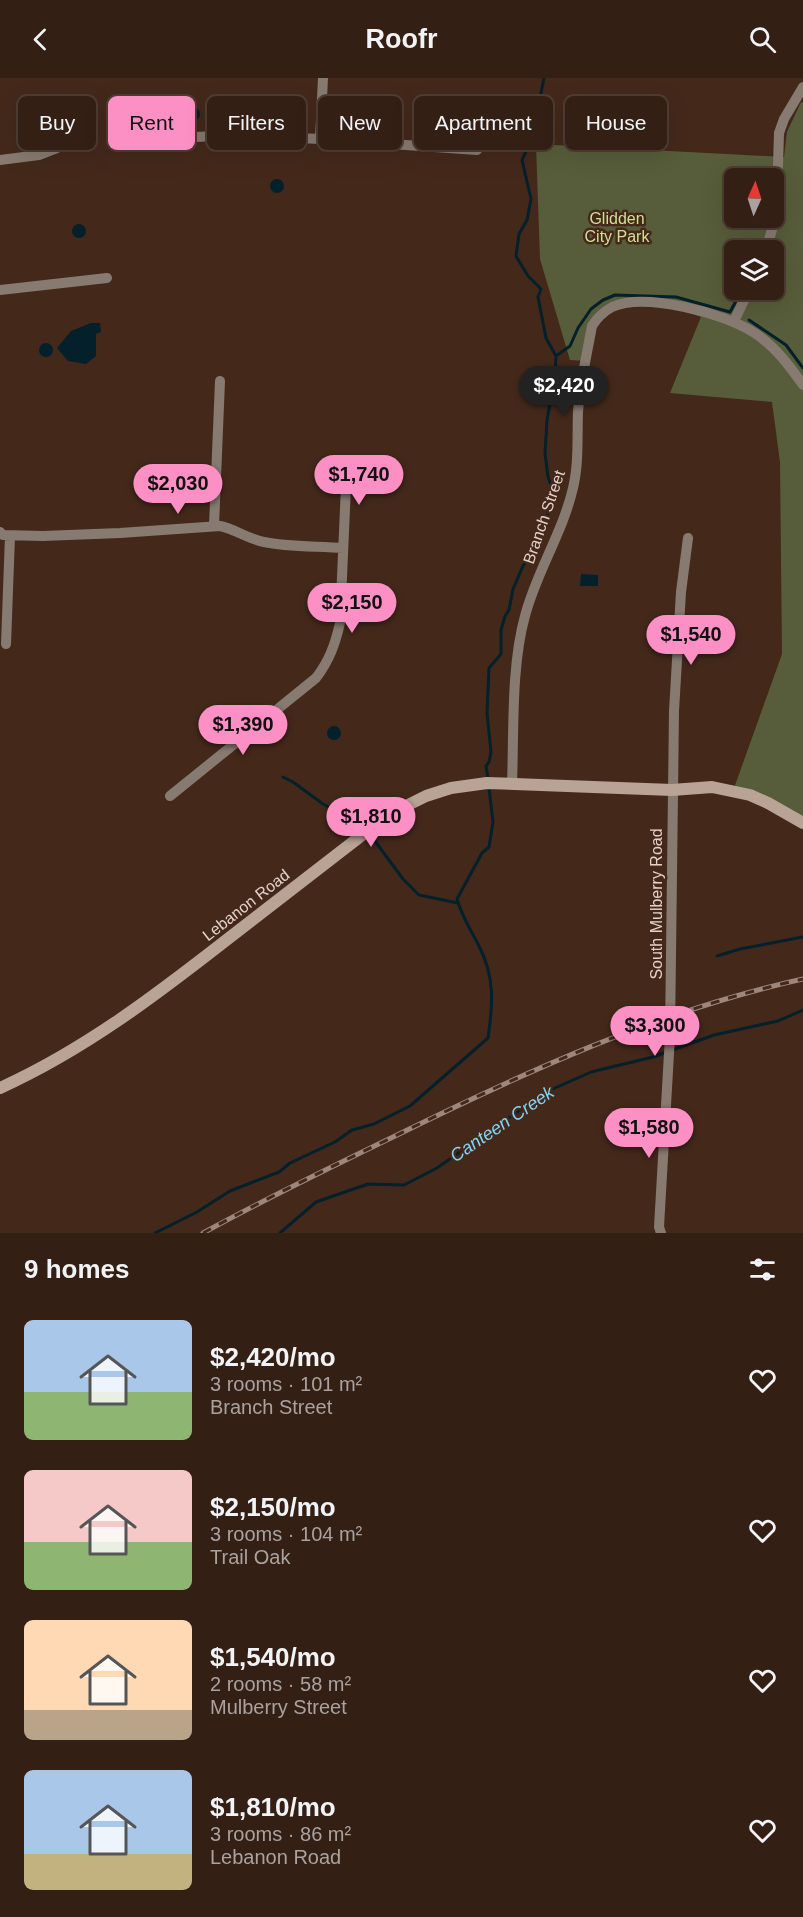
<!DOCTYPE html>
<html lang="en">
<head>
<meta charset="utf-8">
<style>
	:root { --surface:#331f14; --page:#3b271d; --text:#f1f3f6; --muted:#a9a2a0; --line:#4e3d34; --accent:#fc8fc3 }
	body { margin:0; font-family:Helvetica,sans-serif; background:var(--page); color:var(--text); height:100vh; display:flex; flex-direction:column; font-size:22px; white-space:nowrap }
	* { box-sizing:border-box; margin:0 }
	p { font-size:20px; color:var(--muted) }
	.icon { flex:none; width:33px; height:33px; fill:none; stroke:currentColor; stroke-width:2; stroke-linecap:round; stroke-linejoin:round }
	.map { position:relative; height:1155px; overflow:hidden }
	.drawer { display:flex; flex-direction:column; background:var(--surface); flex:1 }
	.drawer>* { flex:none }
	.guide { position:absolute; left:18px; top:18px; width:768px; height:54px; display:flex; gap:12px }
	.needle { width:39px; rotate:3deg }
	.fabs { position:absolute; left:724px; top:90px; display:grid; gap:12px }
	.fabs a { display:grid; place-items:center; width:60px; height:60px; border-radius:9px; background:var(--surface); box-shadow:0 6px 24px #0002,0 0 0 2px var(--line); font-size:30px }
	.price { position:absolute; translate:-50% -51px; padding:0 14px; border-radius:21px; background:var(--accent); color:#111; font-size:20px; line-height:39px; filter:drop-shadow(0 2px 3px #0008) }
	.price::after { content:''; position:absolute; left:50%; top:36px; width:18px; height:14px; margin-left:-9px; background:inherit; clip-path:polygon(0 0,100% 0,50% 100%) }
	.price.selected { background:#222; color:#fff }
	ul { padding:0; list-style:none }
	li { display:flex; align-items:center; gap:18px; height:150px; padding:0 24px }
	li span { display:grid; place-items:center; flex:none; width:168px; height:120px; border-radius:9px; color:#555 }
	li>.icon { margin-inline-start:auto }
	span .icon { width:72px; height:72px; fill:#fffc; stroke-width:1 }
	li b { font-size:26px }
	h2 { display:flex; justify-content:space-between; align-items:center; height:72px; padding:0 24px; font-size:26px }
	.pill { padding:0 21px; border-radius:9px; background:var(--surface); box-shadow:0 6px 24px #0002,0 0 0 2px var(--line); font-size:21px; line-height:54px }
	.pill.selected { background:var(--accent); color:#111 }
	header { display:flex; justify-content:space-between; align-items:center; height:78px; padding:0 24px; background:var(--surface); font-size:27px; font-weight:700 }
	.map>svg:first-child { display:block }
	.green { fill:#575d3a; fill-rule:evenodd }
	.water { fill:#03202b }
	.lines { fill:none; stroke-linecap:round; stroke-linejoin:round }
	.stream { stroke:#03202b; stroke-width:3 }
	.street { stroke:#877a71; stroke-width:10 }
	.secondary { stroke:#b8a395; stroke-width:12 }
	.rail-casing { stroke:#9d877c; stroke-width:5 }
	.rail { stroke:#44291b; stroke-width:3; stroke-dasharray:9; stroke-linecap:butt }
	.labels { text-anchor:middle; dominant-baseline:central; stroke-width:5; stroke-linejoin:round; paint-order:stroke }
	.park-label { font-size:16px; fill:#d2df95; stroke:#44291b }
	.street-label { font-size:16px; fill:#e3d1c8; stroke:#44291b }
	.water-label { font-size:18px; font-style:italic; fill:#81d5fa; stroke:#44291b }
</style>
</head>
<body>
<header><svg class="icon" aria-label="back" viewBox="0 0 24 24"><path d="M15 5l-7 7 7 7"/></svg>Roofr<svg class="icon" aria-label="search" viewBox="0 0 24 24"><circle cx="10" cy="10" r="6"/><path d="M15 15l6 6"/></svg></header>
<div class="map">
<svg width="803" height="1155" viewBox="0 0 803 1155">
	<rect width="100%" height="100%" fill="#44291b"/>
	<path class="green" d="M801,24l2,1v720l-70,-32 49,-137 -2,-192 -8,-60 -102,-9 31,-76 -33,-13 -51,2 -19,12 -12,43 -16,-1 -30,-101 -4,-115 248,13 3,-25zM735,100h39v40h-39zM735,172h39v40h-39z"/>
	<path class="water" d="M186 36a7 7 0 1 1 14 0a7 7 0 1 1-14 0Z
		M270 108a7 7 0 1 1 14 0a7 7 0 1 1-14 0Z
		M72 153a7 7 0 1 1 14 0a7 7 0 1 1-14 0Z
		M91,245h9l1,9 -5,2v22l-10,8 -18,-3 -11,-13 14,-17z
		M39 272a7 7 0 1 1 14 0a7 7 0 1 1-14 0Z
		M581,496l17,1v11h-18z
		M327 655a7 7 0 1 1 14 0a7 7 0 1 1-14 0Z"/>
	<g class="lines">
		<path class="stream" d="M759,172l2,-7
			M749,242l37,25 17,23
			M556,278l14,-10 8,-18 13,-19 12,-9 12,-5 61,2 54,15 12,-22
			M283,699l10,5 30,22 39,20 3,4
			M488,700l-2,-12 3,-4 2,-10 -4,-39 2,-45 12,-14v-24l4,-14 4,-6 4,-21 10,-23 10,-14 6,-18 9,-10v-12l5,-5 2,-10 -7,-20 -3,-24 2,-33 8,-45 1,-19 -10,-18 -8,-41 3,-8 -13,-13 -12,-20 3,-22 8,-14 4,-21 -9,-39 10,-22 12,-60
			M369,755l34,46 16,16 39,8
			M717,878l23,-7 63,-12
			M155,1155l42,-21 33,-21 49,-19 11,-9 45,-21 17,-12 22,-6 36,-18 78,-68c5,-34 7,-61 -9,-92 -8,-16 -17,-29 -22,-47l25,-46 7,-6 4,-25 -4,-34
			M280,1155l36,-31 52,-18 36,1 33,-17 109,-76 45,-20 62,-15 61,-22 64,-14 25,-11"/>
		<path class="street" d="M195,59l21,-1 13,2 23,-2 68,3 157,11
			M320,61l3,-61
			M0,82l39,-5 18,-7
			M766,172l7,-24 4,-28 2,-65 5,-14 19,-32
			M0,212l107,-12
			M734,243l15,-31
			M214,448l6,-145
			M0,454l3,3 40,1 77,-3 100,-7c15,3 28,13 44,16 23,5 54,4 79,6
			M6,566l4,-108
			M512,706c2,-53 -1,-118 13,-168 11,-43 38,-84 48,-128 6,-25 4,-50 5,-76 2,-29 9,-58 14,-86 5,-8 11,-14 20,-19 32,-15 112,6 141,25 21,13 36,33 50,53
			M170,718l146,-118c13,-17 19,-33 24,-55l7,-160
			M661,1155l-2,-6 11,-191 4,-325 7,-119 7,-54"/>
		<path class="secondary" d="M0,1010c84,-38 156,-93 229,-150 53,-41 106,-82 159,-123l38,-19 25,-8 36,-5 185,7 40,-3 38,8 18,8 35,20"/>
		<g class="rail-casing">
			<path id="rail" d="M203,1155c62,-34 126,-65 190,-96 132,-65 265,-126 410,-158"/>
		</g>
		<use href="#rail" class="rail"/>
	</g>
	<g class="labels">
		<g class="park-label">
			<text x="617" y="140">Glidden<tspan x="617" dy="18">City Park</tspan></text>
		</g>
		<g class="street-label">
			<text transform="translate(544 439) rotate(-71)">Branch Street</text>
			<text transform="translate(656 826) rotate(-90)">South Mulberry Road</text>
			<text transform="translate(246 827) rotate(-38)">Lebanon Road</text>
		</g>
		<g class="water-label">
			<text transform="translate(502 1046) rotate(-34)">Canteen Creek</text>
		</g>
	</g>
</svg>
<div class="fabs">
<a><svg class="needle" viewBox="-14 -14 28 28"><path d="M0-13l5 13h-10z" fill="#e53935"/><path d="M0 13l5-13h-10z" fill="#a9a2a0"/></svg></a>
<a><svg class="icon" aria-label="layers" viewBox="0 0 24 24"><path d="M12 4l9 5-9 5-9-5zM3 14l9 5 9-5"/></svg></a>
</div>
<b class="price selected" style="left:564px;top:339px">$2,420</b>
<b class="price" style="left:359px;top:428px">$1,740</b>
<b class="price" style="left:178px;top:437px">$2,030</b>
<b class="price" style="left:352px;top:556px">$2,150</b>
<b class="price" style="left:691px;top:588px">$1,540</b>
<b class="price" style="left:243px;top:678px">$1,390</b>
<b class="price" style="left:371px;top:770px">$1,810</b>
<b class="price" style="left:655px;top:979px">$3,300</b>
<b class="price" style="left:649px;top:1081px">$1,580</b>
<div class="guide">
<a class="pill">Buy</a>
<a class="pill selected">Rent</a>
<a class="pill">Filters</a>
<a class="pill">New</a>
<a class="pill">Apartment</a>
<a class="pill">House</a>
</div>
</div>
<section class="drawer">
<h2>9 homes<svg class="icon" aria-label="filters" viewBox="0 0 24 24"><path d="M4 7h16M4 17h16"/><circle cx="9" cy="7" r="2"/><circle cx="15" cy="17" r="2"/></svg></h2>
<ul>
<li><span style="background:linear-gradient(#a9c7e8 60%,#8fb573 0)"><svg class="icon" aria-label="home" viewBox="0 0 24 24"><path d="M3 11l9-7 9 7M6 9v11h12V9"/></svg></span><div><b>$2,420/mo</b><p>3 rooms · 101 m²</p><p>Branch Street</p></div><svg class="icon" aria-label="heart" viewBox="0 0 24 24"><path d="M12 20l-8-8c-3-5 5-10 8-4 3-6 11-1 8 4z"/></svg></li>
<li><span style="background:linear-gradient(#f6c9c9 60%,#8fb573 0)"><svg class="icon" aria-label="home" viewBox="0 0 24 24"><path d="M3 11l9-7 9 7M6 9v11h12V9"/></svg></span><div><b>$2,150/mo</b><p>3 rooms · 104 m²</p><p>Trail Oak</p></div><svg class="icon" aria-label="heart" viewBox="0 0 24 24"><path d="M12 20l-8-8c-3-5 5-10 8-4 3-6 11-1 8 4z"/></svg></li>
<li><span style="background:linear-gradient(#ffd9b3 75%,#b9a48a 0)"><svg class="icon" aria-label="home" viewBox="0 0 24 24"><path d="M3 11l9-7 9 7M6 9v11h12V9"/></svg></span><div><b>$1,540/mo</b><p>2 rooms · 58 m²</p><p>Mulberry Street</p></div><svg class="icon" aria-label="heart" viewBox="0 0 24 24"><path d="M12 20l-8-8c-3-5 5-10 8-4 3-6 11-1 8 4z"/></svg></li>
<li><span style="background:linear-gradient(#a9c7e8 70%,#c2b280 0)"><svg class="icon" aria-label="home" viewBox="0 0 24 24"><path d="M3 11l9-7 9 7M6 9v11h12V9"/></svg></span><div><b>$1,810/mo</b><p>3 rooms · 86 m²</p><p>Lebanon Road</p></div><svg class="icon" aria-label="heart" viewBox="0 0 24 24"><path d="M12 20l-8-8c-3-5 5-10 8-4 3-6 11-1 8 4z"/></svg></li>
</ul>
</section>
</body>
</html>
